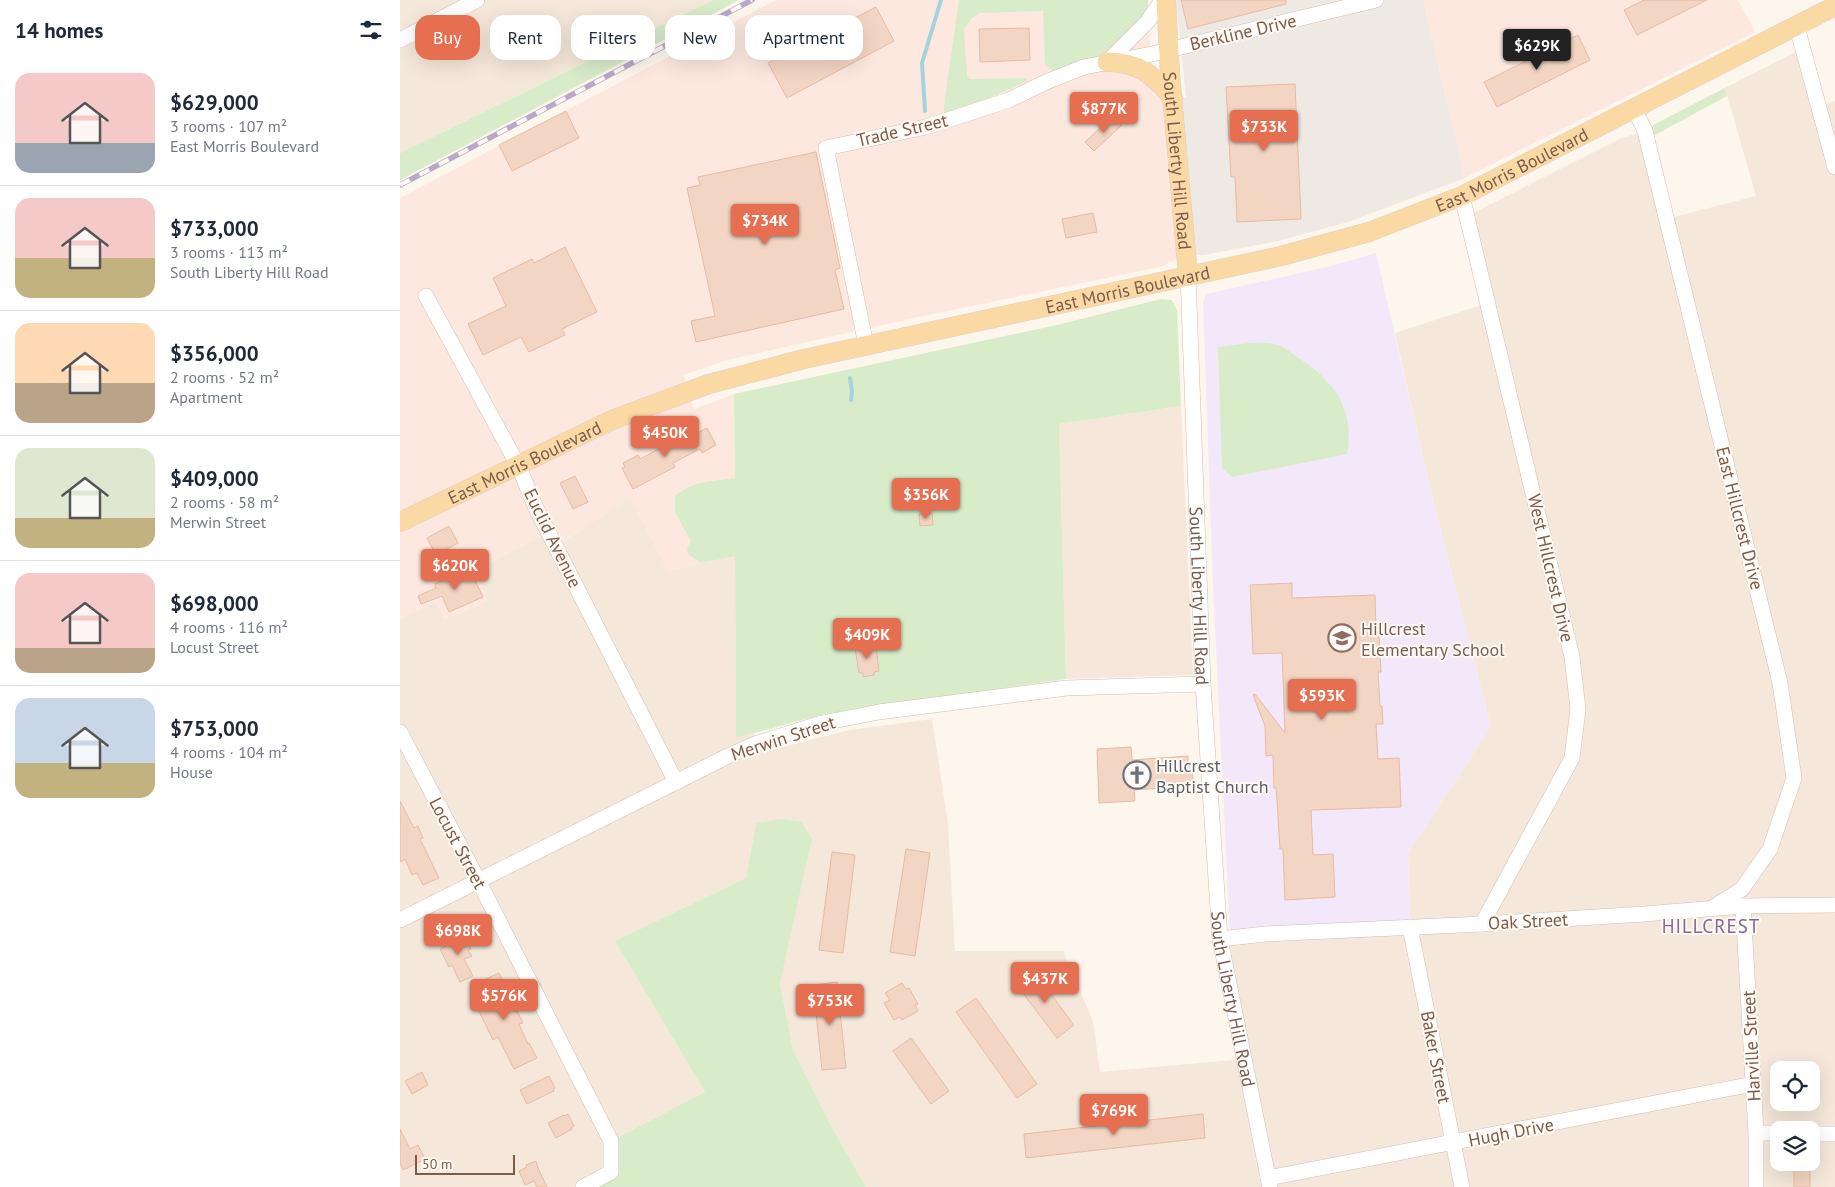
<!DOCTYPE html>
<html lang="en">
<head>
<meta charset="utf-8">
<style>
	:root { --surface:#fff; --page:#f6f6f7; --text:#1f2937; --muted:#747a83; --line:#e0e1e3; --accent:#e76f51 }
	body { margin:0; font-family:"PT Sans",sans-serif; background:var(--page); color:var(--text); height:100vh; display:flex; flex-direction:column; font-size:19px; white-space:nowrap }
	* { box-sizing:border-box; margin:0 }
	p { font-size:16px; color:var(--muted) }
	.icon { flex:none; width:28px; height:28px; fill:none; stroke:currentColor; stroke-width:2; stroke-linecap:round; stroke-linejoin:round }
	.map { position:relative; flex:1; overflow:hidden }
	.panel { display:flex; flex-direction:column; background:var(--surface); width:400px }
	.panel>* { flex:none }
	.hud { position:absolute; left:15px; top:15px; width:475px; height:45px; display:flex; gap:10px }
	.buttons { position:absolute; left:1370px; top:1061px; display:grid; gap:10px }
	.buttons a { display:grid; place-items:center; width:50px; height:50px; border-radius:10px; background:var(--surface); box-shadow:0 5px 20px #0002; font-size:25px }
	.scale { position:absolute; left:15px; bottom:12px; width:100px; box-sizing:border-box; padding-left:5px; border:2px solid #7a5c4d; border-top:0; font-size:14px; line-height:18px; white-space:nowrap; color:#7a5c4d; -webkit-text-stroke:4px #fffaf3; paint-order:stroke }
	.price { position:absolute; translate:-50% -42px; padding:0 11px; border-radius:5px; background:var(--accent); color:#fff; font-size:16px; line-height:32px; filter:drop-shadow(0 1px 2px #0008) }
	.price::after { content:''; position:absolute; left:50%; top:30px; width:15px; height:11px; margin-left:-8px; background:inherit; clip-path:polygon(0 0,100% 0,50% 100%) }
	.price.current { background:#222; color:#fff }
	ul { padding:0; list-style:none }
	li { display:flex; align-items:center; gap:15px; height:125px; padding:0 15px }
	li+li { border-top:1px solid var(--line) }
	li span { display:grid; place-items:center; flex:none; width:140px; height:100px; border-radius:15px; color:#555 }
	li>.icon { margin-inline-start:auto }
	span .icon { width:60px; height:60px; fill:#fffc; stroke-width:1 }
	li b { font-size:21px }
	h2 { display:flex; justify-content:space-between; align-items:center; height:60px; padding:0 15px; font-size:21px }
	.chip { padding:0 18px; border-radius:15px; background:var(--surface); box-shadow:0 5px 20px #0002; font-size:18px; line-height:45px }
	.chip.current { background:var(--accent); color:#fff }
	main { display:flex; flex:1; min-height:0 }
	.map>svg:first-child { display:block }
	.residential { fill:#f5e8da; fill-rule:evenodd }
	.commercial { fill:#fde8e0 }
	.industrial { fill:#efe9e4 }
	.education { fill:#f3e8fa }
	.green { fill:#d8ecc9 }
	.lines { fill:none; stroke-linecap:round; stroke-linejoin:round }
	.stream { stroke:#a5d3da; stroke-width:4 }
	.building { fill:#f3d5c3; stroke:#e6bba3 }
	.minor-casing { stroke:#d1beb0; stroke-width:16 }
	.major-casing { stroke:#dad1cd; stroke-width:20 }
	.minor { stroke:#fff; stroke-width:15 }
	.major { stroke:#fbd9a5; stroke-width:19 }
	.rail-casing { stroke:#b9a8c9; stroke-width:5.5 }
	.rail { stroke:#fffaf3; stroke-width:4; stroke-dasharray:11; stroke-linecap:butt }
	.labels { text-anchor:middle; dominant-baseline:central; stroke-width:4; stroke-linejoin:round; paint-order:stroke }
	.street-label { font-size:18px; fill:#7a5c4d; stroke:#fffaf3 }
	.education-label { font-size:18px; fill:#785e54; stroke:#fffaf3; text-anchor:start }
	.worship-label { font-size:18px; fill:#5b616d; stroke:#fffaf3; text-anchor:start }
	.neighbourhood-label { font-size:19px; letter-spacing:1px; fill:#846695; stroke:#fffaf3 }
</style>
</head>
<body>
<main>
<section class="panel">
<h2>14 homes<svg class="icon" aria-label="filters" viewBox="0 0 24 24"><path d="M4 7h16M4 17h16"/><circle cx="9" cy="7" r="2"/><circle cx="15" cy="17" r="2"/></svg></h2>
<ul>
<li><span style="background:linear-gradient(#f6c9c9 70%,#9aa5b1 0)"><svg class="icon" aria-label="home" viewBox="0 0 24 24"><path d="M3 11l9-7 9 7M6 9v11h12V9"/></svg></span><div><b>$629,000</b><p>3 rooms · 107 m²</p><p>East Morris Boulevard</p></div></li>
<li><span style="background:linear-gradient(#f6c9c9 60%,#c2b280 0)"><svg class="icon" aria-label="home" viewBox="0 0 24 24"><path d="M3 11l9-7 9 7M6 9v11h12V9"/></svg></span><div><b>$733,000</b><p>3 rooms · 113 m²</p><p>South Liberty Hill Road</p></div></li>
<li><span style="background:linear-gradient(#ffd9b3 60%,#b9a48a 0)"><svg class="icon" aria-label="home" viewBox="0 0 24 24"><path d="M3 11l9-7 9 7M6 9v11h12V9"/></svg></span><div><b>$356,000</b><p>2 rooms · 52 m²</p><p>Apartment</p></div></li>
<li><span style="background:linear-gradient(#dfe7d0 70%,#c2b280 0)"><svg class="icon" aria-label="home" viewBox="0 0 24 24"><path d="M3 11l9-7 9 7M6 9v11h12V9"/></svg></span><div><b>$409,000</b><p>2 rooms · 58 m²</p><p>Merwin Street</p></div></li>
<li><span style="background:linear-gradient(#f6c9c9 75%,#b9a48a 0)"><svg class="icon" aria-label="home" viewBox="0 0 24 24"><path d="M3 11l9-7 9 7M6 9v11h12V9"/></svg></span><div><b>$698,000</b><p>4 rooms · 116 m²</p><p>Locust Street</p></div></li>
<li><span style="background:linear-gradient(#c9d6e8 65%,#c2b280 0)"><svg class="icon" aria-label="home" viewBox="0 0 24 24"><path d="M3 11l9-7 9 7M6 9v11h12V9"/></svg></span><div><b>$753,000</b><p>4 rooms · 104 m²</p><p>House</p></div></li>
</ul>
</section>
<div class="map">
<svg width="1435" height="1187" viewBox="0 0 1435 1187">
	<rect width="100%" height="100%" fill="#fdf6ec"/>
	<path class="residential" d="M0,0h313l-313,153z
		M1403,48l16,58 16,-5v1086h-969l-36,-63 -37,-74 -13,-68 32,-143 -56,-16 -10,55 -131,63 90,151 -94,49v31l-28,15h-183v-569l36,-16 8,17 44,-19 -13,-30 73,-38 8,14 74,-49 38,74 67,-16 1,183 18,-5 1,11 12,7 83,-21 82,-11 16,104 7,128h108l30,70 7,51 144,-13 -24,-120 190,-12 -2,-74 83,-127 -57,-221 -39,-172 92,-30 -14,-90 149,-75 23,-7 21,88 90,-23 -31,-108zM1379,1070h32v32h-32zM1379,1130h32v32h-32z
		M781,406l12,269 -127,4 -7,-255z"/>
	<path class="commercial" d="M376,0h372l4,88 2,7 19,3 13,157 -26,12 -251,52 -185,42 -40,14 10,34 40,-15 1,84 -26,3 -25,49 7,12 -3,12 13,9 -33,8 -38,-73 -75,48 -7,-14 -73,38 14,30 -45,19 -8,-17 -36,17v-421z
		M1023,0h315l17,32 -290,146z"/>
	<path class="industrial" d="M776,0h247l42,178 -117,44 -70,19 -74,14h-18l-13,-157 13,-1z"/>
	<path class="education" d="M976,253l58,252 57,221 -83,127 2,74 -180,11 -17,-352 -10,-284 3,-8 125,-28z"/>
	<path class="green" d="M313,0h26l-339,180v-27z
		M559,0h189l-1,14 -41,42 -54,14 -7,-5 -2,-54 -63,2 -8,5 -8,11 3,47 3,3 56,-1 2,3 -63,27 -21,5 1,-16z
		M1325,88l2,8 -74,40 -2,-6 2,-5z
		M761,299l11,1 5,10 4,96 -122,18 7,255 -242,35 -88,24 -1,-182 -34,7 -13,-9 -1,-6 4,-6 -16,-30v-16c18,-15 37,-15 60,-18l-1,-84 323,-69z
		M850,343c9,0 20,-1 28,2 6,2 14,8 19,12 37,23 58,52 50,97l-115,23 -10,-9 -4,-121z
		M381,819l20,3 11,17 -32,144 13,67 37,74 36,63h-283l28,-15v-31l94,-49 -90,-151 131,-63 10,-55z"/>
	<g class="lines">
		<path class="stream" d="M525,111l-3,-48 19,-63
			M450,378l2,13 -1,9"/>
	</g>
	<path class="building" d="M781,0h105v4l-98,25z
		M1244,0h63l-70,35 -13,-25z
		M476,7l18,34 -107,57 -19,-35z
		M629,28l1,32 -50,2 -1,-33z
		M1178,35l12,25 -93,47 -13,-25z
		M895,84l6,135 -64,3 -2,-45h-4l-5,-90z
		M166,111l13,27 -67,33 -13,-26z
		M713,116l9,9 -28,26 -9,-9z
		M416,152l24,116 -5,2 9,39 -148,33 -5,-21 24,-5 -28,-128 13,-3 -2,-8z
		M693,213l4,19 -31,6 -4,-19z
		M165,247l32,65 -35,17 3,6 -36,17 -8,-15 -38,18 -15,-31 38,-18 -13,-28 39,-19 2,4z
		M307,428l9,17 -14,8 -2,-4 -27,14 2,4 -42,22 -11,-21 3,-1 -2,-4 15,-8 2,4 39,-21 2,3z
		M175,476l13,26 -15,7 -13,-26z
		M532,513l1,12 -13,1 -1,-12z
		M49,526l9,17 -22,12 -9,-17z
		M69,568l14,29 -34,15 -7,-16 -21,8 -3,-8 18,-8 -1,-4z
		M892,583v15l83,-3 1,37h3l2,40h-3l2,34h2l1,18h-7l2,35 21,-1 2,49 -90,3 2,45 20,-1 2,43 -50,3 -2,-51h-3l-3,-49 -1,-12h-2l-1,-33 -7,1 -1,-30 -12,-31 2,-1 30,39 -3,-80 -29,1 -3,-69z
		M476,645l3,26 -5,1v3l-11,2v-4h-4l-4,-25z
		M731,747l1,13 56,-4v6h4l1,19h-4l1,5 -56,4 1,11 -36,2 -2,-54z
		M0,801l14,27 4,-2 5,12 -3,1 19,39 -16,7 -6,-12 -5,2 -7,-16 -5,3z
		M506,849l24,4 -15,103 -25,-4z
		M432,852l23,3 -12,98 -24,-3z
		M63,932l8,17 -3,1 4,6 -8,3 9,17 -13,6 -8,-17 -3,2 -9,-18 11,-6 -2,-5z
		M634,971l40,54 -17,13 -41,-54z
		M99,973l7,13 -4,2 13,24 2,-1 6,12 -4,1 9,20 1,-1 8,15 -23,11 -16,-32 -5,3 -19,-39 11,-6 -6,-13z
		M437,982l9,86 -24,2 -9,-85z
		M502,983l4,6 3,-1 9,16 -3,1 3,6 -16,9 -2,-3 -6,3 -10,-17 6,-3 -5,-7z
		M576,998l61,86 -20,14 -61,-86z
		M511,1038l38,53 -18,13 -38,-53z
		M22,1072l6,13 -16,9 -7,-13z
		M149,1076l6,12 -2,1 1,2 -27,13 -7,-14z
		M168,1114l6,12 -3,2 1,1 -16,9 -8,-15 16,-8 1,1z
		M803,1114l2,24 -179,20 -2,-24z
		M0,1129l10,20 8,-4 7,14 -22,11 -3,-7z
		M136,1161l2,7 9,19h-10l-3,-6 -9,4 -6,-14 8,-4 -1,-2z
		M1394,1165h16v22h-16z"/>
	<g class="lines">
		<g class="minor-casing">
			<g id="minor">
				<path d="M1397,27l38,140"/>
				<path d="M0,40l77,-40"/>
				<path d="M707,62l41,-41 14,-21"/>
				<path d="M1234,108l11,23 135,552 14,95 -24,71 -28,40 -30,19"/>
				<path d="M1062,196l110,461 6,52 -6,49 -90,166"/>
				<path id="s1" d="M788,275l15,409 17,255 50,248"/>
				<path d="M26,296l93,171 16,39 141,276"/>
				<path d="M466,345l-40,-197 100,-21 83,-27 37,-18 38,-15 68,-13 224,-54"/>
				<path d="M0,732l79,150 132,259v31l-28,15"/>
				<path d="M1343,906l13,227v54"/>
				<path d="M0,920l328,-164 27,-12 67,-21 57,-11 188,-24 136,-4"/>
				<path d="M1010,927l52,260"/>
				<path d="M820,939l45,-5 217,-10 162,-10 99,-8 92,-1"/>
				<path d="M1356,1133h23"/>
				<path d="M1411,1134h24"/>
				<path d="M868,1178l485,-94"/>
			</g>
		</g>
		<g class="major-casing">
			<g id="major">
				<path id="s2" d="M766,0l4,73 18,202"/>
				<path d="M707,62c32,0 46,13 66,36"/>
				<path id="s3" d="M0,522l212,-102 97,-36 95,-25 477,-103 88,-24 93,-36 373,-190"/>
			</g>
		</g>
		<use href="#minor" class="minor"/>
		<use href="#major" class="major"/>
		<g class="rail-casing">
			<path id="rail" d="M0,185l352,-185"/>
		</g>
		<use href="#rail" class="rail"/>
	</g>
	<defs>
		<g id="school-ring" transform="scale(1.4375)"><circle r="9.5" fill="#fffaf3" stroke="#8d6e63" stroke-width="1.5"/><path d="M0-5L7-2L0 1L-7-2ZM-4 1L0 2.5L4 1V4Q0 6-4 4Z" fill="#8d6e63"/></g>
		<g id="church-ring" transform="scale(1.4375)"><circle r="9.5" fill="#fffaf3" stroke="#6b7280" stroke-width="1.5"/><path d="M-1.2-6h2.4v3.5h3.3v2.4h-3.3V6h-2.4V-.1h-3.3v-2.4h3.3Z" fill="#6b7280"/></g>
	</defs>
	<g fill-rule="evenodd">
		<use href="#school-ring" x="942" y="638"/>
		<use href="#church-ring" x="737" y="775"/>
	</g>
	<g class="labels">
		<g class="street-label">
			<text transform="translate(843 32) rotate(-13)">Berkline Drive</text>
			<text transform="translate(502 130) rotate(-13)">Trade Street</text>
			<text stroke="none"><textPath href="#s2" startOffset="161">South Liberty Hill Road</textPath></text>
			<text stroke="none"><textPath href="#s3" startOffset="1172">East Morris Boulevard</textPath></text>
			<text stroke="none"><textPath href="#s3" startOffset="768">East Morris Boulevard</textPath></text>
			<text stroke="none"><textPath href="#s3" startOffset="138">East Morris Boulevard</textPath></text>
			<text transform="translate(1340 518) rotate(76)">East Hillcrest Drive</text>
			<text transform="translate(153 538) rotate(64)">Euclid Avenue</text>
			<text transform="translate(1151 568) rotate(77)">West Hillcrest Drive</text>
			<text stroke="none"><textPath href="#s1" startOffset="321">South Liberty Hill Road</textPath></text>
			<text transform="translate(383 738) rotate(-18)">Merwin Street</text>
			<text transform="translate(58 843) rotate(62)">Locust Street</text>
			<text transform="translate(1128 921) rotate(-3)">Oak Street</text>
			<text stroke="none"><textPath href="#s1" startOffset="726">South Liberty Hill Road</textPath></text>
			<text transform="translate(1351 1046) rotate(-93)">Harville Street</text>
			<text transform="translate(1036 1057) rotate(79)">Baker Street</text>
			<text transform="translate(1111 1132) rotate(-11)">Hugh Drive</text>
		</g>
		<g class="education-label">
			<text x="961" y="628">Hillcrest<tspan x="961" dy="21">Elementary School</tspan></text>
		</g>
		<g class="worship-label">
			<text x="756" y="765">Hillcrest<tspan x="756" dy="21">Baptist Church</tspan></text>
		</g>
		<g class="neighbourhood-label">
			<text x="1311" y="926">HILLCREST</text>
		</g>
	</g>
</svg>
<div class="buttons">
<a><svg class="icon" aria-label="locate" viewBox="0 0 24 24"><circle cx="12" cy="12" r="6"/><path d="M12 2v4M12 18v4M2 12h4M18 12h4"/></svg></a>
<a><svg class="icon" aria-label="layers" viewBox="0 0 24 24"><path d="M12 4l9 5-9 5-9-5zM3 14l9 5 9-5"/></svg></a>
</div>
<div class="scale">50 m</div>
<b class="price current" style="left:1137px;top:71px">$629K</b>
<b class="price" style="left:704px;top:134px">$877K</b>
<b class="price" style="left:864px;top:152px">$733K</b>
<b class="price" style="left:365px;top:246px">$734K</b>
<b class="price" style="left:265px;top:458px">$450K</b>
<b class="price" style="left:526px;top:520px">$356K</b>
<b class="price" style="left:55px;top:591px">$620K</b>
<b class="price" style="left:467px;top:660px">$409K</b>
<b class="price" style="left:922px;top:721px">$593K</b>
<b class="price" style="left:58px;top:956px">$698K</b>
<b class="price" style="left:645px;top:1004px">$437K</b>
<b class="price" style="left:104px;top:1021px">$576K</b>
<b class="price" style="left:430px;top:1026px">$753K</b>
<b class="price" style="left:714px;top:1136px">$769K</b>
<div class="hud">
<a class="chip current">Buy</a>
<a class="chip">Rent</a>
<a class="chip">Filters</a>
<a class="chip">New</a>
<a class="chip">Apartment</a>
</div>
</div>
</main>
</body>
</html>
